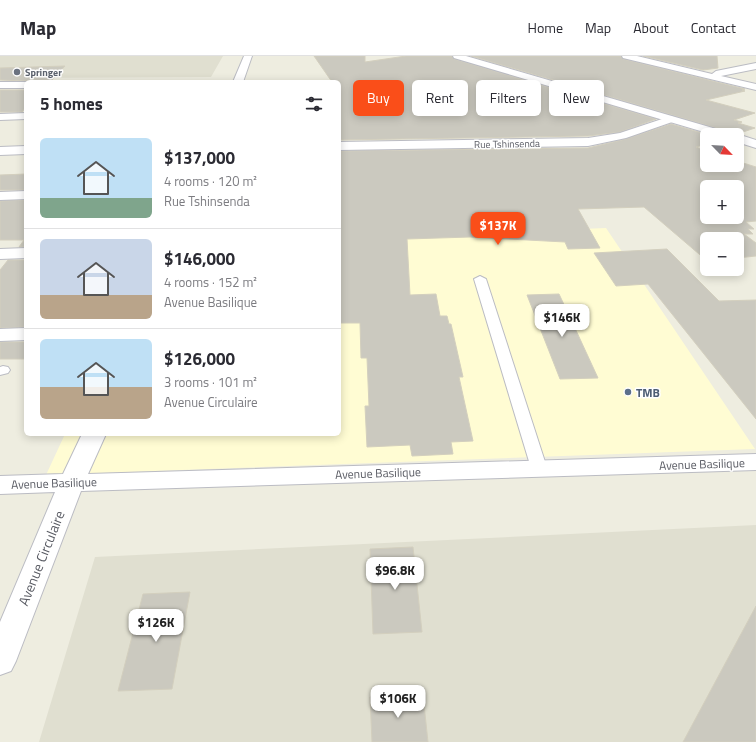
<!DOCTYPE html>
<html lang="en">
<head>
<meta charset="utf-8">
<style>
	:root { --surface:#fff; --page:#f7f7f7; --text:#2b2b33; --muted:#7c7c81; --line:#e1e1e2; --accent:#fa4e19 }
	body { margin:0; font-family:"Titillium Web",sans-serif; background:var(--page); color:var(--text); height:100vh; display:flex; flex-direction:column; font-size:15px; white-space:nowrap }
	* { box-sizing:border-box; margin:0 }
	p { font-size:13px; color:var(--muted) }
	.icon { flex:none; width:22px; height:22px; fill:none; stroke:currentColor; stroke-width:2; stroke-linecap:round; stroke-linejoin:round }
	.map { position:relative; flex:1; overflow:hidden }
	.drawer { position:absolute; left:24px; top:24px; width:317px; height:356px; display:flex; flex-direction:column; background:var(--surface); border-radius:6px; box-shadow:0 2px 10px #0003 }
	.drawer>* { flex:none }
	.guide { position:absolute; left:353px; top:24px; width:343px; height:36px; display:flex; gap:8px }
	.needle { width:26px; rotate:115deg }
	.tools { position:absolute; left:700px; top:72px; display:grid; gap:8px }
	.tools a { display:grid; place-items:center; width:44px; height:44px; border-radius:6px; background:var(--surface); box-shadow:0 2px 10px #0003; font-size:20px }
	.price { position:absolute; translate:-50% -34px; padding:0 9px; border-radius:8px; background:#fff; color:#222; font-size:13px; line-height:26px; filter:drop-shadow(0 1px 2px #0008) }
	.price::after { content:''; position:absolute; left:50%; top:24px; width:12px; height:9px; margin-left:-6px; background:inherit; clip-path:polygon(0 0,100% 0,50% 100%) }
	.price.selected { background:var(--accent); color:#fff }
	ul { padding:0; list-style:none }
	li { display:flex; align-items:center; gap:12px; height:100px; padding:0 16px }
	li+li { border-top:1px solid var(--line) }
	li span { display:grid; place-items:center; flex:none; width:112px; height:80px; border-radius:6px; color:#555 }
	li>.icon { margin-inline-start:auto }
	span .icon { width:48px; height:48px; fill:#fffc; stroke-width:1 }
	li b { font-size:17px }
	h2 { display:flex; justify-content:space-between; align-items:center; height:48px; padding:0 16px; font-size:17px }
	.tag { padding:0 14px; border-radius:6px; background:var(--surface); box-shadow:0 2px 10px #0003; font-size:14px; line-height:36px }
	.tag.selected { background:var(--accent); color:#fff }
	header { display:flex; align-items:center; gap:24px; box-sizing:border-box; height:56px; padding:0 20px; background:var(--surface); border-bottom:1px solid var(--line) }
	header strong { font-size:19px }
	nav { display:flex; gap:22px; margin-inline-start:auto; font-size:14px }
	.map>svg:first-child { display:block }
	.commercial { fill:#fffcd3 }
	.education { fill:#e0dfd0 }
	.building { fill:#cbc9bf; stroke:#d3cfbe; fill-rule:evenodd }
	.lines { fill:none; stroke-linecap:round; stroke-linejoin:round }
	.service-casing { stroke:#bbbcc3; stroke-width:2 }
	.minor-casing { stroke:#bbbcc3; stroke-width:2 }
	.tertiary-casing { stroke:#bbbcc3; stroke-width:2 }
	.service { fill:#fff; fill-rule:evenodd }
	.minor { fill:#fff; fill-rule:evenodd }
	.tertiary { fill:#fff; fill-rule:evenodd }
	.worship-dot { fill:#6b7280; stroke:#fff; stroke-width:1.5 }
	.service-dot { fill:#5c6f8a; stroke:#fff; stroke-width:1.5 }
	.labels { text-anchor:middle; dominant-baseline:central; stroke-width:3; stroke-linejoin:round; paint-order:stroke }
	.far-worship-label { font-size:10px; font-weight:bold; fill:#5b616d; stroke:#fff; text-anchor:start }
	.far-street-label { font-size:10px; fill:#595b63; stroke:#fff }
	.service-label { font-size:12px; font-weight:bold; fill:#4e5e75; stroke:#fff; text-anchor:start }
	.street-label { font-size:12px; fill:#595b63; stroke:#fff }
	.near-street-label { font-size:14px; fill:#595b63; stroke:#fff }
</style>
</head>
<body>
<header>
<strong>Map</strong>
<nav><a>Home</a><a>Map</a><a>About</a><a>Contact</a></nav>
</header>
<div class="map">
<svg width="756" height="686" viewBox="0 0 756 686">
	<rect width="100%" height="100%" fill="#eeede0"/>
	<path class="commercial" d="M606,172l149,221 -709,26 19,-41h274v-195z"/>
	<path class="education" d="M0,0h223l-12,21 -211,1z
		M756,469v217h-717l56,-185z"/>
	<path class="building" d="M314,0h51v6l41,-6h46l2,3 202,60 -36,13 -32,4 -249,4v-58h-7z
		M471,0h150l2,3 122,30 -3,1 3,1 -39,9 49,13 -21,7 8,2 -4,1 17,5 -15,5h-4l-2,2 -4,-3z
		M643,0h74l1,12 -15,2z
		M65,10l-15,16 -50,-2v-12z
		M0,34h26v17l-4,5h-22z
		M671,68l38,11h-2v9l-11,3 11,4v14h30v-4l19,6v54l-10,1 8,7h-6l5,5h-9l12,9v13l-19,2v-19h-30l-1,21 -62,-53 -66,2 22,39 -32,1 -3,-7 -95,-5 -63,2 3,56 26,-1 4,22h7l2,8h2l12,53h-4l14,64 -22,1 2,12 -41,2 -2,-11 -43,2 -2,-41h4l-2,-48h-6l-1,-35h-21v-172l249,-3 38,-9zM707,131h30v30h-30z
		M26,118v16h-26v-15z
		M26,144v47h-7l5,-7h-24v-39z
		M667,193l52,52 37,-1v119l-108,-135 -32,2 -22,-33z
		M8,204h18v67l-26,1v-58z
		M559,238l9,19 30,65 -38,1 -33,-84z
		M0,286h26v17h-26z
		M413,491l9,85 -49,2 -3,-85z
		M190,536l-18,97 -54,2 25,-97z
		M756,550v136h-73z
		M423,639l5,47h-56l-2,-45z"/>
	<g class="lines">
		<g class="service-casing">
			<path id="service" d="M480,220l6,3 61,189 -2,4 -6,1 -6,-1 -2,-4 -57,-189z
				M3,310l5,1 2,3 -2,3 -8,2v-8z"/>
		</g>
		<g class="minor-casing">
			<path id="minor" d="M622,0h15l75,18 4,-3 40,-8v6l-35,7 35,8v6l-133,-32z
				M0,26h26v6h-26z
				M26,57v6l-26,1v-6z
				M671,60l6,3 -2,2 -49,17 -38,8 -249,4v-8l249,-4 32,-5z
				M26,90v8l-26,1v-8z
				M26,135v8l-26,1v-8z
				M26,192v10l-26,1v-10z
				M26,272v12l-26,1v-12z"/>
		</g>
		<g class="tertiary-casing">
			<path id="tertiary" d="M244,0h8l-9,26h-10z
				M453,0h13l264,77 2,2h-18l-260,-77z
				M737,78l19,6v8l-19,-6v-7h-2z
				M82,378h24l-18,40 668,-20v16l-675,21 -65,170 -5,10 -11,4v-53l55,-130 -55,2v-18l63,-2z"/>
		</g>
		<use href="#service" class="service"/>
		<use href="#minor" class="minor"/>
		<use href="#tertiary" class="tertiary"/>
	</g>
	<circle class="worship-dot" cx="17" cy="16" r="4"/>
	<circle class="service-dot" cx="628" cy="336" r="4"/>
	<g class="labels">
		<g class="far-worship-label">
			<text x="25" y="16">Springer</text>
		</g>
		<g class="far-street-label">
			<text transform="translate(507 88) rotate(-1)">Rue Tshinsenda</text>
		</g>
		<g class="service-label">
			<text x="636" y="336">TMB</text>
		</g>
		<g class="street-label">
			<text transform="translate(702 408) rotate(-2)">Avenue Basilique</text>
			<text transform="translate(378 417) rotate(-2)">Avenue Basilique</text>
			<text transform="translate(54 427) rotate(-2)">Avenue Basilique</text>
		</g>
		<g class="near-street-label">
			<text transform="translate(41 502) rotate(-68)">Avenue Circulaire</text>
		</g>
	</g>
</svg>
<div class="tools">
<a><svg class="needle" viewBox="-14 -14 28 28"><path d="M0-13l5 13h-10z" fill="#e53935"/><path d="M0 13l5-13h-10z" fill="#7c7c81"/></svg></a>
<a>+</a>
<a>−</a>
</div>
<b class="price selected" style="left:498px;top:190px">$137K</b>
<b class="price" style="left:562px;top:282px">$146K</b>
<b class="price" style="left:395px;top:535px">$96.8K</b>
<b class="price" style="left:156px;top:587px">$126K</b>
<b class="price" style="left:398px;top:663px">$106K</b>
<div class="guide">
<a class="tag selected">Buy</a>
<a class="tag">Rent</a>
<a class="tag">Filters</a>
<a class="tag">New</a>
</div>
<section class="drawer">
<h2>5 homes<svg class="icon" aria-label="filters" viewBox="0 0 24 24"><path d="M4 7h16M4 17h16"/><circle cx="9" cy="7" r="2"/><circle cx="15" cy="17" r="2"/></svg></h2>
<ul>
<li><span style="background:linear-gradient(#bfe0f5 75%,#7fa58c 0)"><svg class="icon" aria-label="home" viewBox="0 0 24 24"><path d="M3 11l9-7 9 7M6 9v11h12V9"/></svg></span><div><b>$137,000</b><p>4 rooms · 120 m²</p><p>Rue Tshinsenda</p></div></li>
<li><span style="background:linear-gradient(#c9d6e8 70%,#b9a48a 0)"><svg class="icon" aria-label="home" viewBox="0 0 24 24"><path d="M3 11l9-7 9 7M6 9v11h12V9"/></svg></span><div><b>$146,000</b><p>4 rooms · 152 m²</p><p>Avenue Basilique</p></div></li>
<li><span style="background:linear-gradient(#bfe0f5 60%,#b9a48a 0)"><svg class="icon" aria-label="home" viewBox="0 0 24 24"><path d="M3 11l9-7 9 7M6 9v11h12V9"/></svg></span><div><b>$126,000</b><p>3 rooms · 101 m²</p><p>Avenue Circulaire</p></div></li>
</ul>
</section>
</div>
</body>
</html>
